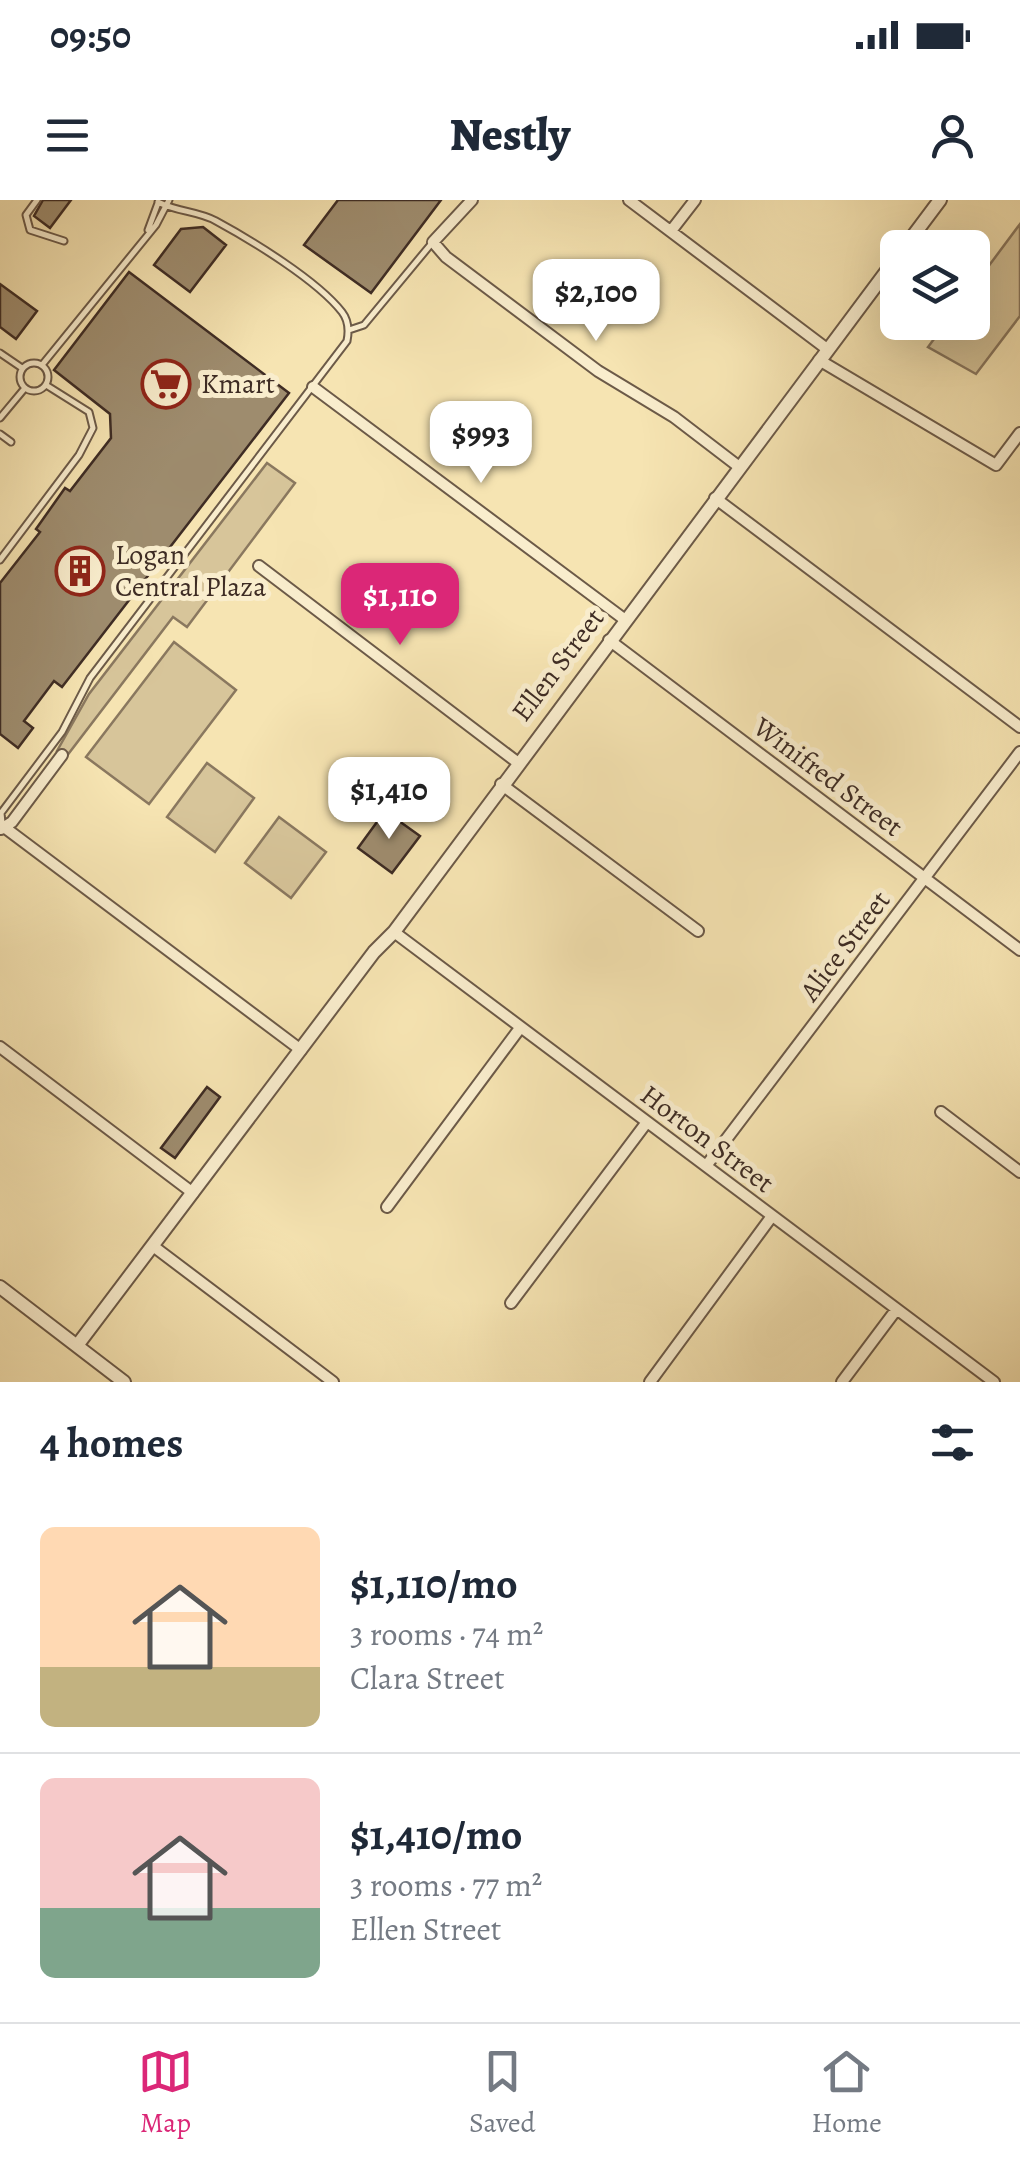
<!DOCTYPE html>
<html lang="en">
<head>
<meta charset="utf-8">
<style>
	:root { --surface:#fff; --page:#f2f2f3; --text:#1f2937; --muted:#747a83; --line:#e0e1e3; --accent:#db2777 }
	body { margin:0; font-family:Alegreya,serif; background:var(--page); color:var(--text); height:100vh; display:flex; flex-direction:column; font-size:38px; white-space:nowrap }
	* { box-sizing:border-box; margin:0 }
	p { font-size:32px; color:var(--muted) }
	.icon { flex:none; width:55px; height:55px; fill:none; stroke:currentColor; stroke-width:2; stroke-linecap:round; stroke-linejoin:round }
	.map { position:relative; height:1182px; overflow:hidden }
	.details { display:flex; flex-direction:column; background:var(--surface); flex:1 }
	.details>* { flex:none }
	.controls { position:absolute; left:880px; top:30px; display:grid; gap:20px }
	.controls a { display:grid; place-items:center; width:110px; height:110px; border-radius:15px; background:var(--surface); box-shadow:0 10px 40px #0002; font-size:50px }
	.price { position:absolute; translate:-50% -85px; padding:0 22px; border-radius:20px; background:#fff; color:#222; font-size:32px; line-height:65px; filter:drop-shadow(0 2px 5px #0008) }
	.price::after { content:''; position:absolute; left:50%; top:60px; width:30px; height:22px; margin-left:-15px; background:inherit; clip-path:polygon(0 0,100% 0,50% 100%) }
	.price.on { background:var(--accent); color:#fff }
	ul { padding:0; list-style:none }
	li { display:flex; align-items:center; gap:30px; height:250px; padding:0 40px }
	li+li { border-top:2px solid var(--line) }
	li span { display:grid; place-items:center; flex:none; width:280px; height:200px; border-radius:15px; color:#555 }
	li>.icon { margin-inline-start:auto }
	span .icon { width:120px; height:120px; fill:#fffc; stroke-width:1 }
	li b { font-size:42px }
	h2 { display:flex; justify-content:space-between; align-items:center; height:120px; padding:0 40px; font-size:42px }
	.status { display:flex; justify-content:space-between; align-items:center; height:70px; padding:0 50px; background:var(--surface); direction:ltr }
	.status svg { height:28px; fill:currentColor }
	header { display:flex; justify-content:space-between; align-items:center; height:130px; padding:0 40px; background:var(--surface); font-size:45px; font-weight:800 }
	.dock { display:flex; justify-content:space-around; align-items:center; height:140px; border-top:2px solid var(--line); background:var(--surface); font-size:28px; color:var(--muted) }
	.dock a { display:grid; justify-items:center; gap:5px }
	.dock .on { color:var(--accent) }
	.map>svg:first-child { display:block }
	.green { fill:#d7c59a; stroke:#8a785f; stroke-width:2.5 }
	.building { fill:#9e8c6e; stroke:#3e2c24; stroke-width:2.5 }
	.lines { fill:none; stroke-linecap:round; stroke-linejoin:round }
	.service-casing { stroke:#6c5a48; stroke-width:9 }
	.minor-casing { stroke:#6c5a48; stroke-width:14 }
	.tertiary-casing { stroke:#6c5a48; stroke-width:16 }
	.service { stroke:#f9edcd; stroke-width:5 }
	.minor { stroke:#f9edcd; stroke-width:10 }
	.tertiary { stroke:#f9edcd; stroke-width:12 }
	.labels { text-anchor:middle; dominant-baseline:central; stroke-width:10; stroke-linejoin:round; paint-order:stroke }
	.poi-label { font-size:28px; fill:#3e2c24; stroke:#f9edcd; text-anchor:start }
	.street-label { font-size:28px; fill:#3e2c24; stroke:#f9edcd }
</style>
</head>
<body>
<div class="status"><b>09:50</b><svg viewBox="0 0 49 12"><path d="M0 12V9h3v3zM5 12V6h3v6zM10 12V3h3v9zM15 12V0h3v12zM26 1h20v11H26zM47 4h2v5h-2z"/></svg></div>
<header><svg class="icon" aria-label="menu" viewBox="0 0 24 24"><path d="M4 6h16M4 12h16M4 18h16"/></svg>Nestly<svg class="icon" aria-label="person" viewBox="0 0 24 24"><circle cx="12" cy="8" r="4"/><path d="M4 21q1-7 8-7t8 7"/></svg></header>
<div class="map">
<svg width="1020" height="1182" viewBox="0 0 1020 1182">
	<rect width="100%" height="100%" fill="#f6e4b2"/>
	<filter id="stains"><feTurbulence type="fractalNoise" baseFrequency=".002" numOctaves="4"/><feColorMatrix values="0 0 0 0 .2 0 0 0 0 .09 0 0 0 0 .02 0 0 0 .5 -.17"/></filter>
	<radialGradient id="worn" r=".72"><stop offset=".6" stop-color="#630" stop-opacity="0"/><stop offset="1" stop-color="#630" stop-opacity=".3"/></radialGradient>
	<path class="green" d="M1020,24v92l-44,58 -48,-27 18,-24 26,-1 1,-35z
		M267,263l28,20 -108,144 -14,-10 -107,140 -9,-6 32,-57z
		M174,442l62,48 -87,114 -63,-47z
		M207,563l47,35 -39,54 -48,-35z
		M279,617l47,35 -35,46 -46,-35z"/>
	<path class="building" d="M43,0h28l-21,28 -16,-12z
		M338,0h103l-70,93 -67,-48z
		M203,27l23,18 -36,47 -36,-27 27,-36z
		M129,72l160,121 -227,294 -8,-6 -30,40 9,7 -15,20 -18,-14v-151l40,-51 -4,-3 29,-41 5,3 41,-53 -1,-24 -56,-44z
		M0,84l37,27 -21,28 -16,-12z
		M385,611l35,25 -28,37 -34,-25z
		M207,887l13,10 -45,61 -14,-10z"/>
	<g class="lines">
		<g class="service-casing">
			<path id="service" d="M37,0l-11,15 4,15 34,11
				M148,30l10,-27
				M349,130l15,-5 68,-82
				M0,153l22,15
				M20 177a14 14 0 1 1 28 0a14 14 0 1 1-28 0Z
				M42,165l114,-140 13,-25
				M0,218l25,-30
				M0,234l11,8
				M0,360l79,-105 14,-27 -4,-16 -43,-27
				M2,623l-1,-10 61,-81 28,-54 257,-337c2,-10 2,-20 -5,-29 -25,-32 -91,-72 -126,-91 -18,-10 -39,-9 -58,-19"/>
		</g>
		<g class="minor-casing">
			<path id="minor" d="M472,0l-39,42 13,15 152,114 76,46 64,49
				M629,0l198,149
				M671,31l24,-31
				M819,160l177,105 24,-32
				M313,187l311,232
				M715,298l305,229
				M259,366l258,196
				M609,440l411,310
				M501,584l197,147
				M0,624l301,226
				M1,629l11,-7 50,-67
				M394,732l600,450
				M0,847l193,146
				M941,912l79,60
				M706,966l314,-414
				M387,1007l133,-179
				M153,1046l180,136
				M511,1103l136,-181
				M650,1182l122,-166
				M842,1182l54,-72"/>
		</g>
		<g class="tertiary-casing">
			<path id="tertiary" d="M904,48l36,-48
				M0,1087l124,95
				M79,1143l295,-391 20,-20 504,-676"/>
		</g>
		<use href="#service" class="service"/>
		<use href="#minor" class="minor"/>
		<use href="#tertiary" class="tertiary"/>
	</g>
	<defs>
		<g id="supermarket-ring" transform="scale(2.5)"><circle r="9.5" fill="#f9edcd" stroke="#8f2418" stroke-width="1.5"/><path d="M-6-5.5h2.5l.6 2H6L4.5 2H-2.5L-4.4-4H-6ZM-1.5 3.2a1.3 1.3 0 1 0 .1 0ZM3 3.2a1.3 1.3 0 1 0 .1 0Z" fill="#8f2418"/></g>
		<g id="building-ring" transform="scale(2.5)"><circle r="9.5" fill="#f9edcd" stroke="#8f2418" stroke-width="1.5"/><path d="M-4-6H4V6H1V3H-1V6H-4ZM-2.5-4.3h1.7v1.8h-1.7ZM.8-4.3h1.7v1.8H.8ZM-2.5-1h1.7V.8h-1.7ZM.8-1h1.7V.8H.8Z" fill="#8f2418"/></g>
	</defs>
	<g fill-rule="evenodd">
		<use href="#supermarket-ring" x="166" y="184"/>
		<use href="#building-ring" x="80" y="371"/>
	</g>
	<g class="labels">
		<g class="poi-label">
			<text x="201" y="184">Kmart</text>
			<text x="115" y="355">Logan<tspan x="115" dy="32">Central Plaza</tspan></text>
		</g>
		<g class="street-label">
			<text transform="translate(558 465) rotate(-53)">Ellen Street</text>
			<text transform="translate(828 577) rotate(37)">Winifred Street</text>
			<text transform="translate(845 746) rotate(-53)">Alice Street</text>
			<text transform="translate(707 939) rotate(37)">Horton Street</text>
		</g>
	</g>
	<rect width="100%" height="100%" filter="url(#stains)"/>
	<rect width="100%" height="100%" fill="url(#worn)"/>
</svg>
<div class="controls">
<a><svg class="icon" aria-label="layers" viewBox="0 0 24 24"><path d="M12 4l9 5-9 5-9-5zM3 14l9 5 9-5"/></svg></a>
</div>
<b class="price" style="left:596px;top:144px">$2,100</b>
<b class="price" style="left:481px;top:286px">$993</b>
<b class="price on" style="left:400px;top:448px">$1,110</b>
<b class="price" style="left:389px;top:642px">$1,410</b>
</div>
<section class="details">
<h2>4 homes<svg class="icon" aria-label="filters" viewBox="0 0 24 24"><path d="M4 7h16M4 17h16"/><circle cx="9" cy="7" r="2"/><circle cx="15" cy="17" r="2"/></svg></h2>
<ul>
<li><span style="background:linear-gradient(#ffd9b3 70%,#c2b280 0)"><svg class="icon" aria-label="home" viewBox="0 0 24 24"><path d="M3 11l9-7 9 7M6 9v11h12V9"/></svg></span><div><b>$1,110/mo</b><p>3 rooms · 74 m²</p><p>Clara Street</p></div></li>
<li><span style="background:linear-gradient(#f6c9c9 65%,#7fa58c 0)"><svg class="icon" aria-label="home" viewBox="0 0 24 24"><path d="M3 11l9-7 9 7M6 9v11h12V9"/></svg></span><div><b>$1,410/mo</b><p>3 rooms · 77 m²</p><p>Ellen Street</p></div></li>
</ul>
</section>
<nav class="dock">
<a class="on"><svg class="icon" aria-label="map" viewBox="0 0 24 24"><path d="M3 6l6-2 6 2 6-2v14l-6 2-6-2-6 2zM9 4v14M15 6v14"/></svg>Map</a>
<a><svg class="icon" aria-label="saved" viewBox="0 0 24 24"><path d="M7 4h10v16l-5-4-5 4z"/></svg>Saved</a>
<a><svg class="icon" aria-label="home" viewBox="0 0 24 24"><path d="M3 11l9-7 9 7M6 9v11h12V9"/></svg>Home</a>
</nav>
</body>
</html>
